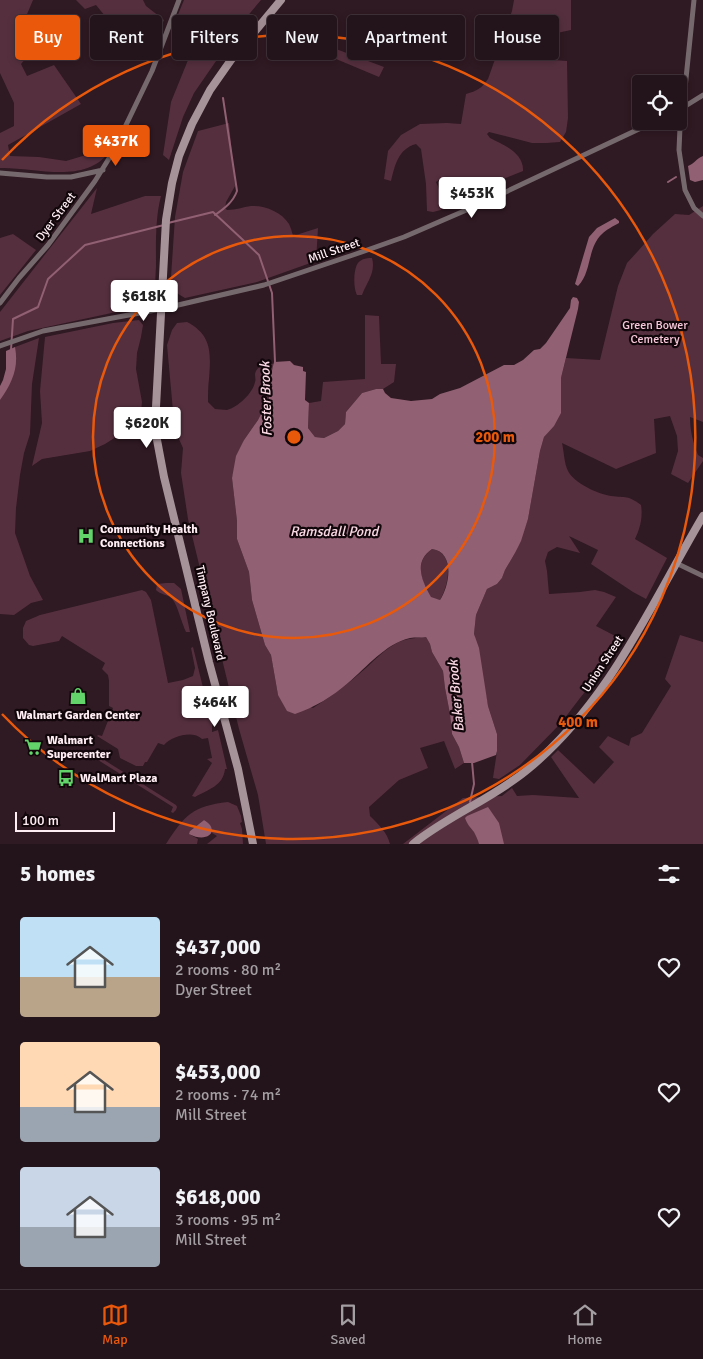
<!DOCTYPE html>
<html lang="en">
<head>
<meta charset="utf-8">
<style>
	:root { --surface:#23131a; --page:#2f2027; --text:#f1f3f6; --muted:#a39ea2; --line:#403239; --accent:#ea580c }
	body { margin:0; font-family:Signika,sans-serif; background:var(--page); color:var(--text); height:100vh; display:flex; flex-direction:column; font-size:19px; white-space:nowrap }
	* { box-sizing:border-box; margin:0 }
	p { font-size:16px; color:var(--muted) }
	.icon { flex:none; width:28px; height:28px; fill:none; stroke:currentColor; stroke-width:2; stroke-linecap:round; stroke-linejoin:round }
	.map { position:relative; height:844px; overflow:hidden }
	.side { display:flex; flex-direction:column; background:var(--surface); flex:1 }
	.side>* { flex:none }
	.banner { position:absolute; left:15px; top:15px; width:674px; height:45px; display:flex; gap:10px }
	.buttons { position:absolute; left:632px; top:75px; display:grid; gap:10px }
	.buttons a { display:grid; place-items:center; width:55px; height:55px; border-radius:5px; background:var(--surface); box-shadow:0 2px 8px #0003,0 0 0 1px var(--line); font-size:25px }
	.scale { position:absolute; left:15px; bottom:12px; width:100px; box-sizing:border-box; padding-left:5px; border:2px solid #ffeef4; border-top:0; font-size:14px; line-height:18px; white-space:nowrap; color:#ffeef4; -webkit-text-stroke:4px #11070b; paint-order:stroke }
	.price { position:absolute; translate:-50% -42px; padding:0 11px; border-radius:5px; background:#fff; color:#222; font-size:16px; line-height:32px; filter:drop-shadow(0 1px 2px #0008) }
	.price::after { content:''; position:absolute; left:50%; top:30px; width:15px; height:11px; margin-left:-8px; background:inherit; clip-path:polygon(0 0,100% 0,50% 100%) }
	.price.active { background:var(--accent); color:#fff }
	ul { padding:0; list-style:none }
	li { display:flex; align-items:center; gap:15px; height:125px; padding:0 20px }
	li span { display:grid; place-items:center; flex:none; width:140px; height:100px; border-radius:5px; color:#555 }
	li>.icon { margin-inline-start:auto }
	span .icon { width:60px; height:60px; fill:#fffc; stroke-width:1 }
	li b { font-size:21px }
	h2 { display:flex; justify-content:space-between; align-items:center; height:60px; padding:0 20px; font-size:21px }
	.tag { padding:0 18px; border-radius:5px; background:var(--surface); box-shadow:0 2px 8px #0003,0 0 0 1px var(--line); font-size:18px; line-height:45px }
	.tag.active { background:var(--accent); color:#fff }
	.tab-bar { display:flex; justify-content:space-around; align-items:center; height:70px; border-top:1px solid var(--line); background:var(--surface); font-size:14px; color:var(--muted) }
	.tab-bar a { display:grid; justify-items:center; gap:2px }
	.tab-bar .active { color:var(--accent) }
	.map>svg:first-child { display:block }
	.green { fill:#552f3e }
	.water { fill:#916073; fill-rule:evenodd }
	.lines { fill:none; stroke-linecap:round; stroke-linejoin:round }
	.stream { stroke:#916073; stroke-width:2 }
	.street { stroke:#76696d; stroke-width:5 }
	.secondary { stroke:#a69299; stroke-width:8 }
	.ring { fill:none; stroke:#e8590c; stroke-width:2.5 }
	.labels { text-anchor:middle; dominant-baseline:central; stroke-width:4.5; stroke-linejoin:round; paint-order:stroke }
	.street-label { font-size:12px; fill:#ffeef4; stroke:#11070b }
	.park-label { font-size:12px; fill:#f9c8da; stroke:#11070b }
	.poi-label { font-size:12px; font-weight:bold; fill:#ffeef4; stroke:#11070b; text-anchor:start }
	.water-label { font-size:14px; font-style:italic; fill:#fbd9e5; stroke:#11070b }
	.centre { fill:#e8590c; stroke:#11070b; stroke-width:2.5 }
	.ring-label { font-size:15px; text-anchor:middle; font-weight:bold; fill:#e8590c; stroke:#11070b; stroke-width:4.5; stroke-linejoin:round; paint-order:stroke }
</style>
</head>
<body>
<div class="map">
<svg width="703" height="844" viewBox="0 0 703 844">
	<rect width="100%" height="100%" fill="#2f1922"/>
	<path class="green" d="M0,0h33l-8,19 15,17 -9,16 -10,12 6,12 27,-11 27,39 -73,41 2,11 29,1 27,4 20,-6 8,-5 16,-24 6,1c1,9 -2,17 -7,25 -24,33 -74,15 -109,16v-35l14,-7v-23l-14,-30z
		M76,0h67l3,6 18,14 -9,20 -19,14 -40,-49 -11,4z
		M184,0h77l-16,19 -51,74 -11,24 -14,43 -6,-5 8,-53 30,-74 -24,-11z
		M514,0h57v30l-14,3 -4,27 14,1 1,57 -2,14 -6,10 -14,1h-14l-43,-11 -2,2 3,4c14,7 34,15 33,33l-48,19c-13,-7 -24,-19 -39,-8 4,9 8,18 5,28l-8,2 -6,-1 -1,-27 -5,-35 -5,-5c-18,5 -21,21 -25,37l-7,-2 4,-28 13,-16 19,-11 27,-1 14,1 5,-30c11,-3 16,-6 22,-15l24,-68z
		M272,25l112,42 -5,10 -112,-47z
		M229,123l6,63 -9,16 -1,6 2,2c9,0 16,-3 24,-4 13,-1 31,6 38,18 2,4 3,8 4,12l25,-8 -2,33 -59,21 -72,16c-10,-5 -13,-10 -14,-21l4,-60 8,-45 15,-41z
		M97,188l-6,26 54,-18h16c-6,23 -5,48 -5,71 -1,12 0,24 -4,36l-8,3 -116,25 -28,10v-29z
		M703,206v216l-13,-5c0,14 3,25 8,38l5,3v3l-15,22 -17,-9 7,-23 -1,-15 -7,-20 -16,3 2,34 -40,16 -54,-26c2,8 2,20 6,28 6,12 30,23 43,25 15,2 17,-1 30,9 2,13 -1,23 -6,34l32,19 -21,41 -13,-7 -42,-28 7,-14 -29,-14 11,17 -23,-6 -9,5 -3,9 2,10 2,23 31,-2 15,-2 9,2 12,5 -20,29 25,13 -19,32 -22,27 -19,25 -41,42 -21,14 -6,-1 4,-27v-17l-9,-28 -14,-72 2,-19 11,-26 10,-5 5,-6 3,-8 10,-17 5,-12 8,-22 12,-68 4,-14 4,-5 13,-37v-17l5,-20 34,2 18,-74 9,-23 11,-12 15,-17 22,-20 14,1z
		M13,234l23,16 -36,45v-57z
		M372,258c4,14 -5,24 -10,37h-5c-4,-7 -4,-30 3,-34 4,-3 8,-3 12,-3z
		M365,315l14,1 2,48h15l-2,18 -11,7h-7l-14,4 -16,19 -1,12 -7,7 -14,7 -9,-1 -7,-9 1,-25 12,-2 2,-19 42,-3z
		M139,320l4,5 -2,12 -4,16 -1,16 6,33 -3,30 -23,5 -11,7 -15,7 -48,8 -10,7 10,-43 -2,-32 5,-54 68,-14z
		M187,322c25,13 24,31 22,57 -1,7 -1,15 -1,23l7,7c3,0 8,1 12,1 11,-3 26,-17 28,-28 1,-2 0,-5 0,-8 2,-9 11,-11 19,-10l-5,19v15l-11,22 -14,20 -12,38 5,43v18l12,33 3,28 13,45 6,10 7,40 35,13c19,-12 36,-25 53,-40 11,-10 20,-20 33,-26 9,-4 17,-4 27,-5l4,7 2,8 11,19 2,17 5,26 2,20 7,13 5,16 -9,6 -11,-28 -24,7 8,20 -29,12 -30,27 1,9c9,9 17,16 20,28h-124l-8,-49 -19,-66 -51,-210 -7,-46 2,-25 -5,-11 -5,-26 -6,-66 5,-15 5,-7z
		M39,338l-7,46 -2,50 -6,19 -4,22 -4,33 -1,25 15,43 13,24 -12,3 -17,12 -14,-1v-226l5,-5 10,-36z
		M432,549c23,3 17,36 8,51l-9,-2c-9,-17 -18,-35 1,-49z
		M166,583h8l7,6 9,43h-4c-4,-8 -8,-25 -13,-32 -4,-6 -13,-5 -17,-10l1,-6z
		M142,590l4,2 5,8 17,83 15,-3 10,-4 2,-8 -4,-20 2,-1 19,77v8l6,-2 9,39h-2c-2,17 -16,20 -30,28l-3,-1 20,-33 -5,-4 5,-1 -4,-20 -6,1c-9,-9 -30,-3 -38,6l-6,-2 -11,19h-2l-2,4h-7l-16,-8 -2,-9 -21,-13 1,-1 4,1 11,-28 -4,-2v-25l-1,-6 -6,-6 3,-6 -43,-27 -3,5 -26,5 -4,-1 -6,-7v-10l3,-7 14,-6z
		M680,635l23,7v202h-300l60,-46 39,-2 10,-8 5,8 16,-1 46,3 -28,-41 7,-7 36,34 20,-22 -15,-15 9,-11 21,10 2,-8 11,-5 29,-47 -6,-7z
		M89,753h4l83,52 1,2 -1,3 -3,3 -2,-1 2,-5 -83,-52 -3,4 -1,-3z
		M228,802l9,4 4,10 1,6 -2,1 2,6 1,15h-36l10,-8 -5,-3c0,-6 -3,-10 -8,-13l-14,11 1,4 7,4 -1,5h-31c19,-29 26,-38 62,-42z"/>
	<path class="water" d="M703,156v24l-8,2 -5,-2 -2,-14c8,-3 7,-7 15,-10z
		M615,218l4,3v2c-6,3 -13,7 -17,11 -15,14 -10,38 -24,52l-3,-2 14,-47 8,-9z
		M573,297l4,1 2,4 -1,7 -17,69v35l-7,13 -10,11 -4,14 -12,68 -7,22 -6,12 -10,17 -3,8 -5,6 -10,5 -11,26 -2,19 5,14 9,58 9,28v17l-1,4 -22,8h-10l-5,-16 -7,-13 -2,-20 -5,-26 -2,-17 -11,-19 -2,-8 -4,-7c-5,1 -11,0 -16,1 -25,6 -43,29 -62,45 -16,14 -33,24 -53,31l-8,-3 -9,-16 -7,-40 -6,-10 -13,-45 -3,-28 -12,-33v-18l-5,-43 4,-22 8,-16 14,-20 11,-22v-15l5,-21 16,-1 4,4 9,2v4l3,1 -1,28 4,3 -1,25 7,9 9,1 14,-7 7,-7 1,-12 16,-19 14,-4h7l2,4 6,5 20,3 21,-2 8,-5 20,-6 44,-23h10l9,-5 11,-10 6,-1 6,-6 24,-35 1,-8zM432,549c23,3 18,36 8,51l-9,-3c-9,-16 -18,-35 1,-48z
		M15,347c4,21 -3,36 -15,53v-14l3,-6 3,-11v-18z
		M488,807l11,16 5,21h-25c-1,-4 -3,-8 -5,-12 -4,-5 -7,-8 -9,-14l2,-2z
		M204,820c17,10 4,24 -15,14l1,-3z"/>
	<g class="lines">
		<path class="stream" d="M668,182l8,-5
			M215,215c10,-7 18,-13 22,-24l-14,-93
			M168,223l45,-11 46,43 13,38 3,69
			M11,350l2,-31 25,-12 10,-28 37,-34 79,-20
			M470,802l4,-18 -2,-22"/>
		<path class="street" d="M694,0l-11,108 -3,19 -1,23 6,40 9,18 9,8
			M679,110l24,-15
			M0,173l47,4h24l32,-7
			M0,303l19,-25 29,-33 47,-64 18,-29 39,-81 27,-71
			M0,346l43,-15 118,-22 103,-24 89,-30 51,-18 74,-32 178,-84
			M676,563l27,13"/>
		<path class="secondary" d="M253,844l-15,-75 -29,-107 -45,-185 -7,-37 -1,-33 10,-187 6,-37 7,-27 13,-32 18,-34 21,-30 50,-60
			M413,844c36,-29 79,-45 114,-74 82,-67 124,-166 176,-254"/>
	</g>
	<g class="ring">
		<circle cx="294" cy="437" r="201"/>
		<path d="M2 160A402 402 0 1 1 2 714"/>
	</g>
	<defs>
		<g id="hospital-bare" transform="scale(1.35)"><path d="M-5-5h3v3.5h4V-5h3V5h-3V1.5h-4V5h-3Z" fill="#62d469" stroke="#11070b" stroke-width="2.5" paint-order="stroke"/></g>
		<g id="shop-bare" transform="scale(1.35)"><path d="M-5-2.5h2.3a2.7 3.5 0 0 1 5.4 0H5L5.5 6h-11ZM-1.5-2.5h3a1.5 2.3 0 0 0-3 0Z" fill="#62d469" stroke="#11070b" stroke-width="2.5" paint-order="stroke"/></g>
		<g id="supermarket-bare" transform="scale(1.35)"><path d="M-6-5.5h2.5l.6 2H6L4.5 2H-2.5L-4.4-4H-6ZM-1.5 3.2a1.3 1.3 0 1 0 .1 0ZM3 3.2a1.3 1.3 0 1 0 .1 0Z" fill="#62d469" stroke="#11070b" stroke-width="2.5" paint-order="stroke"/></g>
		<g id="bus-bare" transform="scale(1.35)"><path d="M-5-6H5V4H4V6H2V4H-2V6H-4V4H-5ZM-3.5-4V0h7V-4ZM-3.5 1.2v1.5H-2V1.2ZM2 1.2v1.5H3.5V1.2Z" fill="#62d469" stroke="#11070b" stroke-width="2.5" paint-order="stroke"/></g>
	</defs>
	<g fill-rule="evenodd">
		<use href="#hospital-bare" x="86" y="536"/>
		<use href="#shop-bare" x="78" y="696"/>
		<use href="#supermarket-bare" x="33" y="747"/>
		<use href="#bus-bare" x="66" y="778"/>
	</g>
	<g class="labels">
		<g class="street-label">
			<text transform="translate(56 217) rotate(-53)">Dyer Street</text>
			<text transform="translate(334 251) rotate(-19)">Mill Street</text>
			<text transform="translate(210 613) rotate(77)">Timpany Boulevard</text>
			<text transform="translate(603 664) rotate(-57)">Union Street</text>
		</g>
		<g class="park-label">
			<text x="655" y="325">Green Bower<tspan x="655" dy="14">Cemetery</tspan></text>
		</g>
		<g class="poi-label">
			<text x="100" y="529">Community Health<tspan x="100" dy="14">Connections</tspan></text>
			<text x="78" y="715" text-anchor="middle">Walmart Garden Center</text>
			<text x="47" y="740">Walmart<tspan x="47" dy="14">Supercenter</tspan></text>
			<text x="80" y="778">WalMart Plaza</text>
		</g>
		<g class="water-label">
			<text transform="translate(266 399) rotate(-92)">Foster Brook</text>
			<text x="334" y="531">Ramsdall Pond</text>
			<text transform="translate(456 696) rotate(-95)">Baker Brook</text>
		</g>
	</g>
	<circle cx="294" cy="437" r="8" class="centre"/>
	<g class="ring-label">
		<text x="495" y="442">200 m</text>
		<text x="578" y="727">400 m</text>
	</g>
</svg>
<div class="buttons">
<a><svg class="icon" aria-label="locate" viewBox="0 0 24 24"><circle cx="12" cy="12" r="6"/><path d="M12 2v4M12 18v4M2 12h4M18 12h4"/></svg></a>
</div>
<div class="scale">100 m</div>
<b class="price active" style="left:116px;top:167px">$437K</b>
<b class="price" style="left:472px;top:219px">$453K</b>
<b class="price" style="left:144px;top:322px">$618K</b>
<b class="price" style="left:147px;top:449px">$620K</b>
<b class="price" style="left:215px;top:728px">$464K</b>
<div class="banner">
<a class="tag active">Buy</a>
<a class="tag">Rent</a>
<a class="tag">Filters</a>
<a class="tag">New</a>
<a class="tag">Apartment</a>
<a class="tag">House</a>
</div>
</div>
<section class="side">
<h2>5 homes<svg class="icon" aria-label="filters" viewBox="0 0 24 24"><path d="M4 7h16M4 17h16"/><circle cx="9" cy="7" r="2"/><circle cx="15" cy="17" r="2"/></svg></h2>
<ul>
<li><span style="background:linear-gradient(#bfe0f5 60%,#b9a48a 0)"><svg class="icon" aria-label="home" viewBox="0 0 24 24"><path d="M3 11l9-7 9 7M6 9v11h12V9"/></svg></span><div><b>$437,000</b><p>2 rooms · 80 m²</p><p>Dyer Street</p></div><svg class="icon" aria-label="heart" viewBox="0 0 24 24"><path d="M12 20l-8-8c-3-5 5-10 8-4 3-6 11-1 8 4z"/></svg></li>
<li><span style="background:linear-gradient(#ffd9b3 65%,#9aa5b1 0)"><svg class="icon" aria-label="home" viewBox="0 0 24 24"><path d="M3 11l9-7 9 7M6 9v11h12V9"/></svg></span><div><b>$453,000</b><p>2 rooms · 74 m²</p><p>Mill Street</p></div><svg class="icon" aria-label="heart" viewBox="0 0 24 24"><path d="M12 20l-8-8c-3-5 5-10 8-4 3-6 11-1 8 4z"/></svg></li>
<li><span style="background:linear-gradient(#c9d6e8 60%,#9aa5b1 0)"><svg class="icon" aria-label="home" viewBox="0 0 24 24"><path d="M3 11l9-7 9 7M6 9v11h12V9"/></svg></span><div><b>$618,000</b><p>3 rooms · 95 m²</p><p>Mill Street</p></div><svg class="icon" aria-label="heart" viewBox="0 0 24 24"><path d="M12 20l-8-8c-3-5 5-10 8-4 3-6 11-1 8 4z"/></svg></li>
</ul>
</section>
<nav class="tab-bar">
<a class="active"><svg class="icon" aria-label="map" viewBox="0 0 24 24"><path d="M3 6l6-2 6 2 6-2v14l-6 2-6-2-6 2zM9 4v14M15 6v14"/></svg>Map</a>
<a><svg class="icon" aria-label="saved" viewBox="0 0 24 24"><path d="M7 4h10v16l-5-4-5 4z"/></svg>Saved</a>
<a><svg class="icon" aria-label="home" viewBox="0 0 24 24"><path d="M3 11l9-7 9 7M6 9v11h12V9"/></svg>Home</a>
</nav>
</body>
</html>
